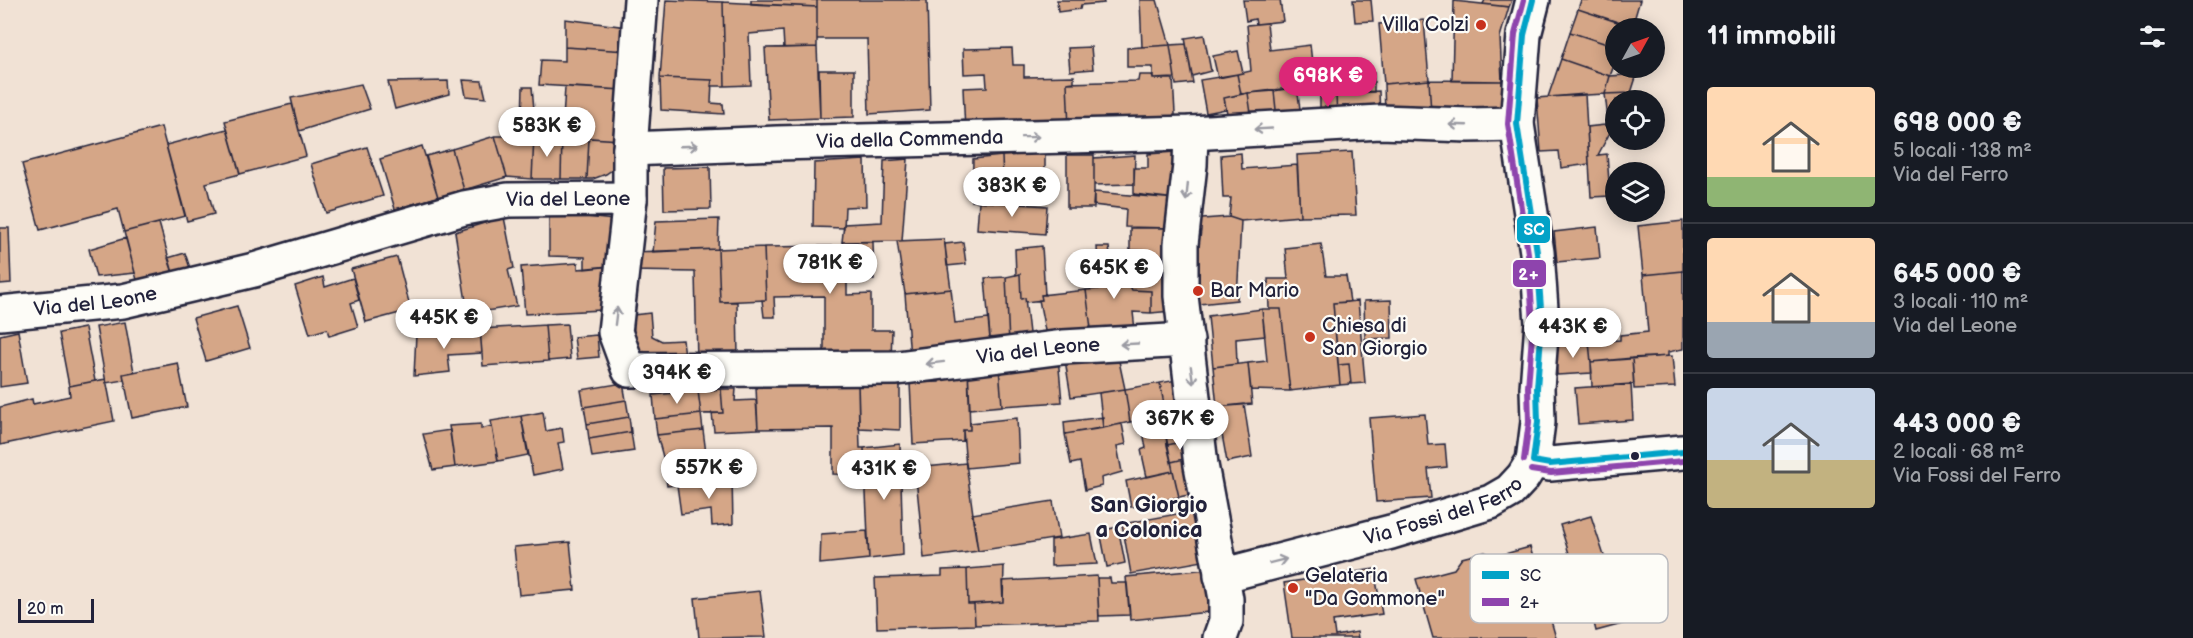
<!DOCTYPE html>
<html lang="it">
<head>
<meta charset="utf-8">
<style>
	:root { --surface:#171b24; --page:#20242c; --text:#f1f3f6; --muted:#9ea1a6; --line:#363941; --accent:#db2777 }
	body { margin:0; font-family:"Balsamiq Sans",sans-serif; background:var(--page); color:var(--text); height:100vh; display:flex; flex-direction:column; font-size:22px; white-space:nowrap }
	* { box-sizing:border-box; margin:0 }
	p { font-size:20px; color:var(--muted) }
	.icon { flex:none; width:33px; height:33px; fill:none; stroke:currentColor; stroke-width:2; stroke-linecap:round; stroke-linejoin:round }
	.map { position:relative; flex:1; overflow:hidden }
	.side { display:flex; flex-direction:column; background:var(--surface); width:510px }
	.side>* { flex:none }
	.needle { width:39px; rotate:50deg }
	.controls { position:absolute; left:1605px; top:18px; display:grid; gap:12px }
	.controls a { display:grid; place-items:center; width:60px; height:60px; border-radius:50%; background:var(--surface); box-shadow:0 3px 15px #0003; font-size:30px }
	.scale { position:absolute; left:18px; bottom:15px; width:76px; box-sizing:border-box; padding-left:6px; border:3px solid #22223b; border-top:0; font-size:16px; line-height:21px; white-space:nowrap; color:#22223b; -webkit-text-stroke:4px #fdfcf7; paint-order:stroke }
	.price { position:absolute; translate:-50% -51px; padding:0 14px; border-radius:21px; background:#fff; color:#222; font-size:20px; line-height:39px; filter:drop-shadow(0 2px 3px #0008) }
	.price::after { content:''; position:absolute; left:50%; top:36px; width:18px; height:14px; margin-left:-9px; background:inherit; clip-path:polygon(0 0,100% 0,50% 100%) }
	.price.selected { background:var(--accent); color:#fff }
	ul { padding:0; list-style:none }
	li { display:flex; align-items:center; gap:18px; height:150px; padding:0 24px }
	li+li { border-top:2px solid var(--line) }
	li span { display:grid; place-items:center; flex:none; width:168px; height:120px; border-radius:6px; color:#555 }
	li>.icon { margin-inline-start:auto }
	span .icon { width:72px; height:72px; fill:#fffc; stroke-width:1 }
	li b { font-size:26px }
	h2 { display:flex; justify-content:space-between; align-items:center; height:72px; padding:0 24px; font-size:26px }
	main { display:flex; flex:1; min-height:0 }
	.map>svg:first-child { display:block }
	.building { fill:#d5a687; stroke:#22223b; stroke-width:1.5 }
	.lines { fill:none; stroke-linecap:round; stroke-linejoin:round }
	.minor-casing { stroke:#22223b; stroke-width:38 }
	.minor { stroke:#fdfcf7; stroke-width:33 }
	.bus-1-casing { stroke:#fdfcf7; stroke-width:10 }
	.bus-2-casing { stroke:#fdfcf7; stroke-width:10 }
	.bus-1 { stroke:#02a2c7; stroke-width:6 }
	.bus-2 { stroke:#8e44ad; stroke-width:6 }
	.oneway { stroke:#9a9aa2 }
	.poi-dot { fill:#c8321e; stroke:#fdfcf7; stroke-width:2 }
	.bus-dot { fill:#22223b; stroke:#fdfcf7; stroke-width:2 }
	.labels { text-anchor:middle; dominant-baseline:central; stroke-width:4.5; stroke-linejoin:round; paint-order:stroke }
	.poi-label { font-size:20px; fill:#22223b; stroke:#fdfcf7; text-anchor:start }
	.street-label { font-size:20px; fill:#22223b; stroke:#fdfcf7 }
	.quarter-label { font-size:22px; font-weight:bold; fill:#22223b; stroke:#fdfcf7 }
	.key { fill:#fdfcf7; stroke:#bbbbbf; stroke-width:1.5 }
	.key-label { font-size:16px; fill:#22223b }
	.line-badge { stroke:#fdfcf7; stroke-width:2 }
	.badge-label { font-size:16px; text-anchor:middle; font-weight:bold; fill:#fff }
</style>
</head>
<body>
<main>
<div class="map">
<svg width="1683" height="638" viewBox="0 0 1683 638">
	<rect width="100%" height="100%" fill="#f1e2d5"/>
	<filter id="ink" filterUnits="userSpaceOnUse"><feTurbulence type="fractalNoise" baseFrequency=".0167" numOctaves="2"/><feDisplacementMap in="SourceGraphic" scale="12" xChannelSelector="R" yChannelSelector="G"/><feConvolveMatrix kernelMatrix="1 2 1 2 8 2 1 2 1" color-interpolation-filters="sRGB"/></filter>
	<g filter="url(#ink)">
		<path class="building" d="M666,0l57,2 2,84h-14l1,-6 -52,-2z
			M751,0h66v7l-66,-3z
			M817,0h110l3,110 -61,4 -2,-75h-50z
			M1057,0h46l1,3 -23,2 -1,4 -22,3z
			M1140,0h17l13,45 -28,2z
			M1243,0h37l3,21 -27,3 -1,-5 -9,2z
			M1353,0h18l2,21 -18,1z
			M1485,0h27l-3,7 -26,-3z
			M1581,0h59l-8,27 -54,-18z
			M1454,1l55,6 -9,30 2,44h-50z
			M723,2l94,5v40l-33,1 -1,-17 -34,3 2,51 -26,1z
			M1578,9l49,16 -1,3h-10v19l-46,-15z
			M565,19l62,8v24l-62,-4z
			M1424,20l5,60 -45,4 -5,-60z
			M1267,23l3,27 40,-5 5,43 -18,2v-3l-56,7 -4,-20 14,-3 -4,-46z
			M1570,32l46,15v13l-6,16 -49,-17z
			M1204,35l7,36 -19,5 -7,-38z
			M1186,44l7,39 -17,2 -6,-40z
			M1170,45l5,33 -22,1v-12h-26v-19z
			M565,47l62,4 -3,39 -85,-5 2,-25 24,1z
			M817,47l3,71 -51,2 -4,-72z
			M1091,47l2,22 -23,2 -2,-23z
			M1012,48l1,17h11v12l50,-1v6l-7,1 2,45 -104,3 -2,-43 24,-1 -1,-14 -22,1 -1,-25z
			M1238,51l5,22 -25,5 -5,-22z
			M1344,59l1,6 19,-1 1,10 9,-1v19l-54,1 -2,-33z
			M1561,59l49,17 -5,18 -57,3z
			M1627,68h12l-8,25 -26,1 5,-18 15,-1z
			M819,70h35v47l-34,1z
			M1237,74l4,20 -17,4 2,11 -20,4 -6,-33z
			M1139,75h13l1,4h20l3,51 -107,-2 -2,-45 71,-2z
			M660,78l52,2 -1,23 12,1 1,10 -63,-4z
			M463,80l19,1 4,17 -20,-2z
			M1429,80l73,1 1,32h-72z
			M1429,80l2,33 -46,1 -1,-30z
			M448,81l1,13 -54,15 -7,-27z
			M361,84l9,25 -71,22 -8,-33z
			M523,87h9l3,34 -13,-1z
			M565,87l59,3 -3,50 -59,-4z
			M1297,87l4,29 -24,3 -3,-28z
			M1274,91l3,28 -25,1 -4,-27z
			M1379,91l1,28 -43,3 -1,-29z
			M1248,93l4,27 -23,3 -5,-25z
			M1320,93h16l1,29 -17,1z
			M1631,93l-4,7h-11v21l-18,34 9,-1 3,42 -19,1 -4,-70 18,-2 3,-5 -3,-26z
			M1585,94l4,70 -28,4 -2,-17 -18,1 -4,-54z
			M292,104l14,52 -66,18 -15,-53z
			M161,127l24,89 -61,16 -6,-23 -78,21 -18,-66z
			M227,129l13,45 -34,9 8,31 -27,7 -21,-76z
			M495,136l12,41 -43,13 -12,-41z
			M495,136h39l-2,43 -25,-2z
			M534,136h28l-1,43h-29z
			M562,136l27,2 -2,41h-26z
			M589,138l32,2 -5,27 -10,7 -13,5h-6z
			M422,146l16,51 -43,12 -15,-50z
			M367,147l16,49 -57,17 -15,-49z
			M452,149l12,41 -26,7 -12,-41z
			M1175,152l1,47 -42,-5v-26h14v-14z
			M1352,152l4,63 -56,1 -3,-61z
			M1045,153v36l-19,1 1,-10 -24,1 -1,-25z
			M1241,153l1,16 55,-4 3,51 -59,5 -12,-4 2,-19h-8l-2,-43z
			M1067,155h27v53h-27z
			M1135,155l-1,29 -40,1v-27z
			M1002,156l1,25h5l-1,22 -35,-2 1,-42z
			M908,159l-6,82 -60,1 2,-18 38,-2 2,-61z
			M865,160l1,46 -21,1 -1,21 -31,-1 1,-64z
			M710,167l1,42 -47,1 -1,-42z
			M1094,192l82,7 -2,29 -49,-1 1,-18 -33,-4z
			M979,201l68,5 -2,28 -68,-5z
			M549,213l65,7 -2,46 -27,3v-12l-36,-1z
			M504,217l10,51 -6,2 9,36 -49,8 -13,-82z
			M1229,217l12,4 -4,79 -47,5 -1,-85z
			M719,219l-1,30 -65,3 3,-31z
			M1683,221v50l-40,4 -5,-49z
			M159,223l14,50 -36,7 -13,-48z
			M1597,227l3,31 -43,4 -3,-30z
			M0,228h9l2,55 -11,1z
			M1130,228h44l-2,43 -21,-2v-18l-21,-1z
			M126,238l9,35 -39,4 -7,-28z
			M944,239l7,50 -46,5 -8,-53z
			M842,242h31l1,38h-27v15l24,-1v36h21l-1,29h-67v-63l-50,1 1,20h-11l-2,-17h4l-2,-53 79,-1z
			M963,242l3,22 -19,2 -2,-22z
			M1321,244l5,32h20l4,26 -17,1 7,82 -50,6 -9,-82h-12l-1,-30h20l-3,-31z
			M1042,246l3,49h-4l1,5 -16,2 -1,-4 -4,1 -1,-25 -4,1 -1,-26z
			M764,247l2,53 -46,2 -2,-53z
			M1097,247h12l3,26 10,1 1,12h7l2,4 19,1v22l-18,-1 2,18 -43,6 -6,-46 13,-1z
			M718,249l2,53h17l1,55 -41,4 -2,-89 -64,-1 1,-19z
			M1130,250l21,1v18l21,2v40l-21,2v-22l-19,-1 -2,-4z
			M185,253l5,15 -17,5 -5,-15z
			M397,257l14,53 -45,12 -15,-53z
			M578,263v6l40,-4 -16,45 -77,4 -4,-47z
			M1683,271v78l-15,3v4l-77,6 -2,-20 31,-2v-5l28,-3 -5,-57z
			M1020,274l1,25 4,-1 5,44 -21,2 -3,-67z
			M323,277l2,10 28,-9 6,22 -8,3 7,24 -29,9 -2,-7 -17,5 -15,-48z
			M1006,277l3,67 -18,5 -6,-71z
			M951,289l4,34 33,-4 3,30 -81,8 -5,-63z
			M1086,290l6,46 -45,5 -8,-41h3l-1,-5z
			M1391,300l1,38 -27,1 -1,-38z
			M1358,301l7,82 -14,1 -2,-20 -11,1 -5,-62z
			M237,306l13,42 -44,13 -13,-43z
			M1262,309l3,27 -29,3 1,25 -24,3 -5,-51z
			M1262,309h19l9,82 -39,-1 -3,-27 19,-2z
			M650,313l2,23 10,5 21,-1 3,23 -41,-5 -5,-5 -6,-16 -1,-22z
			M125,322l9,50 -11,2 1,6 -18,3 -10,-56z
			M567,324l3,35 -22,2 -3,-36z
			M545,325l3,36 -65,5 -3,-37z
			M85,328l10,53 -26,5 -10,-53z
			M480,329l2,24 -34,2 2,17 -36,4 2,-42z
			M18,331l9,52 -27,4v-52z
			M597,335l2,22 -22,2 -3,-22z
			M1589,342l3,31 -35,2 -2,-31z
			M1116,347l9,42 -54,8 -7,-43z
			M1672,356l3,31 -41,2 -2,-31z
			M1058,357l4,45 -60,4 -3,-39z
			M1632,358l2,26 -42,3 -1,-25z
			M178,363l9,44 -55,11 -9,-44z
			M1248,363l4,41 -35,3 -4,-40z
			M1349,364l2,20 -11,1 -2,-20z
			M999,367l3,39 -32,3 -2,-41z
			M968,368l2,62h-7v11l-50,3 -3,-61 29,-1v-11z
			M106,379l8,42 -114,24v-38l32,-8 1,5 37,-8 -1,-10z
			M1182,379l5,31 -21,5 -6,-32z
			M900,382v48l-41,-2 -1,-44z
			M623,383l3,17 -42,7 -3,-17z
			M1160,383l6,32 -36,7 -5,-33z
			M858,384l2,64h4l1,27 -32,-1v-46l-75,1 -2,-42z
			M1631,384l2,36 -55,4 -3,-36z
			M721,389l2,24 -22,1 -3,-23z
			M721,389h15l-1,12 21,-1 2,29 -44,2 -2,-18h11z
			M1125,389l5,33 -27,6 -4,-35z
			M698,391l3,23 -46,5 -2,-24z
			M626,400l3,17 -42,7 -3,-17z
			M1244,404l8,53 -25,5 -10,-55z
			M1187,410l1,11 -23,6 -3,-11z
			M543,412l3,19 16,-3 2,14 -6,1 5,26 -30,6 -12,-59z
			M701,414l2,16 -46,5 -2,-16z
			M1425,414l3,31 17,-1 2,23 -19,2 3,29 -55,4 -7,-84z
			M521,416l7,39 -30,6 -7,-40z
			M1162,416l11,55 -26,6 -6,-27 5,-2 -5,-28z
			M629,417l2,15 -42,7 -2,-15z
			M1103,417v11l-38,6 -1,-12z
			M1017,418l2,45 -53,5 -3,-38h7v-7z
			M1188,421l3,19 -24,5 -2,-18z
			M481,424v5l11,-3 6,35 -43,6 -6,-41z
			M1122,424l4,20 -9,2 5,26 -21,6 1,8 -17,4 -5,-28 -9,2 -6,-30z
			M450,430l5,37 -22,3 -10,-36z
			M703,430l3,23 -43,4 -6,-22z
			M631,432l3,19 -42,6 -3,-18z
			M1191,440l2,17 -22,5 -4,-17z
			M900,444l3,111 -34,4 -5,-111z
			M706,453l3,28 -42,5 -4,-29z
			M1193,457l5,36 -19,4 -8,-35z
			M966,463l12,88 -54,7 -9,-90z
			M1173,471l6,26 -48,10 -5,-26z
			M732,478l1,46 -21,2 -1,-16 -30,4 -4,-29z
			M1053,501l6,37 -81,13 -6,-37z
			M1193,511l10,50 -72,13 -9,-50z
			M1591,516l17,52 -31,11 -17,-54z
			M1118,527l7,36 -18,4 -7,-36z
			M867,531l2,28 -49,5 1,-30z
			M1091,534l6,30 -46,2v-26z
			M570,542l5,48 -56,5 -5,-48z
			M1530,547l26,91h-123l-17,-59 38,-10 8,-11 23,-6 9,5z
			M1004,566l-1,36 -35,2 -1,-35z
			M967,569l1,35h6l1,21 -98,3 -2,-50 67,-2v-6z
			M1209,569l10,42 -89,9 -4,-43z
			M1374,569l8,45 -49,7 2,15 22,-4 1,6h-66l-8,-55z
			M1097,576l2,45 -124,4 -1,-21 29,-2 -1,-21z
			M1097,578h13l1,5h16l3,32 -31,1z
			M760,591l6,46 -67,1 -4,-40z
			M1622,607l4,16 -30,8 -4,-16z"/>
		<g class="lines">
			<g class="minor-casing">
				<g id="minor">
					<path id="s1" d="M641,0l-11,149v50l-15,133 14,38 268,-2 166,-21 124,-7"/>
					<path d="M1191,133l-1,32 -9,79v52l20,169 25,134v22l-6,17"/>
					<path id="s2" d="M630,149l147,-6 414,-10 189,-11 89,3 48,-1"/>
					<path id="s3" d="M0,313l123,-12 131,-31 210,-62 44,-8 122,-1"/>
					<path d="M1533,461l17,3 133,-12"/>
					<path id="s4" d="M1221,576l170,-44 100,-30 19,-11 13,-14 10,-16 5,-39 -1,-34 5,-65 -5,-71 -20,-128 7,-89 9,-35"/>
				</g>
			</g>
			<use href="#minor" class="minor"/>
			<g class="bus-1-casing">
				<path id="bus-1" d="M1533,0l-9,35 -7,89 20,128 5,71 -5,65 1,34 -5,39
					M1533,461l17,3 133,-12"/>
			</g>
			<g class="bus-2-casing">
				<path id="bus-2" d="M1524,0l-9,34 -7,90 20,129 5,70 -5,64 1,35 -5,38
					M1531,470l20,3 132,-12"/>
			</g>
			<use href="#bus-1" class="bus-1"/>
			<use href="#bus-2" class="bus-2"/>
		</g>
		<defs><path id="oneway-shaft" d="M-6 0H5M1.5-3L5.5 0L1.5 3" fill="none" stroke-width="1.6" stroke-linecap="round" stroke-linejoin="round" transform="scale(1.5)"/></defs>
		<g class="oneway">
			<use href="#oneway-shaft" transform="translate(1458 125) rotate(-178)"/>
			<use href="#oneway-shaft" transform="translate(1263 129) rotate(177)"/>
			<use href="#oneway-shaft" transform="translate(1030 137) rotate(-1)"/>
			<use href="#oneway-shaft" transform="translate(689 146) rotate(-2)"/>
			<use href="#oneway-shaft" transform="translate(1187 192) rotate(96)"/>
			<use href="#oneway-shaft" transform="translate(616 316) rotate(-83)"/>
			<use href="#oneway-shaft" transform="translate(1129 344) rotate(177)"/>
			<use href="#oneway-shaft" transform="translate(935 363) rotate(173)"/>
			<use href="#oneway-shaft" transform="translate(1192 375) rotate(82)"/>
			<use href="#oneway-shaft" transform="translate(1278 561) rotate(-14)"/>
		</g>
	</g>
	<g class="poi-dot">
		<circle cx="1481" cy="25" r="6"/>
		<circle cx="1198" cy="291" r="6"/>
		<circle cx="1310" cy="337" r="6"/>
		<circle cx="1293" cy="588" r="6"/>
	</g>
	<circle class="bus-dot" cx="1635" cy="456" r="5"/>
	<g class="labels">
		<g class="poi-label">
			<text x="1469" y="25" text-anchor="end">Villa Colzi</text>
			<text x="1210" y="291">Bar Mario</text>
			<text x="1322" y="326">Chiesa di<tspan x="1322" dy="23">San Giorgio</tspan></text>
			<text x="1305" y="576">Gelateria<tspan x="1305" dy="23">"Da Gommone"</tspan></text>
		</g>
		<g class="street-label">
			<text stroke="none"><textPath href="#s2" startOffset="280">Via della Commenda</textPath></text>
			<text stroke="none"><textPath href="#s3" startOffset="582">Via del Leone</textPath></text>
			<text stroke="none"><textPath href="#s3" startOffset="96">Via del Leone</textPath></text>
			<text stroke="none"><textPath href="#s1" startOffset="784">Via del Leone</textPath></text>
			<text stroke="none"><textPath href="#s4" startOffset="232">Via Fossi del Ferro</textPath></text>
		</g>
		<g class="quarter-label">
			<text x="1149" y="505">San Giorgio<tspan x="1149" dy="25">a Colonica</tspan></text>
		</g>
	</g>
	<rect x="1470" y="554" width="198" height="69" rx="9" class="key"/>
	<rect x="1482" y="571" width="27" height="8" fill="#02a2c7"/>
	<rect x="1482" y="598" width="27" height="8" fill="#8e44ad"/>
	<g class="key-label">
		<text x="1520" y="581">SC</text>
		<text x="1520" y="608">2+</text>
	</g>
	<g class="line-badge">
		<rect x="1516" y="215" width="35" height="29" rx="6" fill="#02a2c7"/>
		<rect x="1512" y="259" width="35" height="29" rx="6" fill="#8e44ad"/>
	</g>
	<g class="badge-label">
		<text x="1534" y="235">SC</text>
		<text x="1529" y="280">2+</text>
	</g>
</svg>
<div class="controls">
<a><svg class="needle" viewBox="-14 -14 28 28"><path d="M0-13l5 13h-10z" fill="#e53935"/><path d="M0 13l5-13h-10z" fill="#9ea1a6"/></svg></a>
<a><svg class="icon" aria-label="locate" viewBox="0 0 24 24"><circle cx="12" cy="12" r="6"/><path d="M12 2v4M12 18v4M2 12h4M18 12h4"/></svg></a>
<a><svg class="icon" aria-label="layers" viewBox="0 0 24 24"><path d="M12 4l9 5-9 5-9-5zM3 14l9 5 9-5"/></svg></a>
</div>
<div class="scale">20 m</div>
<b class="price selected" style="left:1328px;top:108px">698K €</b>
<b class="price" style="left:547px;top:158px">583K €</b>
<b class="price" style="left:1012px;top:218px">383K €</b>
<b class="price" style="left:830px;top:295px">781K €</b>
<b class="price" style="left:1114px;top:300px">645K €</b>
<b class="price" style="left:444px;top:350px">445K €</b>
<b class="price" style="left:1573px;top:359px">443K €</b>
<b class="price" style="left:677px;top:405px">394K €</b>
<b class="price" style="left:1180px;top:451px">367K €</b>
<b class="price" style="left:709px;top:500px">557K €</b>
<b class="price" style="left:884px;top:501px">431K €</b>
</div>
<section class="side">
<h2>11 immobili<svg class="icon" aria-label="filters" viewBox="0 0 24 24"><path d="M4 7h16M4 17h16"/><circle cx="9" cy="7" r="2"/><circle cx="15" cy="17" r="2"/></svg></h2>
<ul>
<li><span style="background:linear-gradient(#ffd9b3 75%,#8fb573 0)"><svg class="icon" aria-label="home" viewBox="0 0 24 24"><path d="M3 11l9-7 9 7M6 9v11h12V9"/></svg></span><div><b>698 000 €</b><p>5 locali · 138 m²</p><p>Via del Ferro</p></div></li>
<li><span style="background:linear-gradient(#ffd9b3 70%,#9aa5b1 0)"><svg class="icon" aria-label="home" viewBox="0 0 24 24"><path d="M3 11l9-7 9 7M6 9v11h12V9"/></svg></span><div><b>645 000 €</b><p>3 locali · 110 m²</p><p>Via del Leone</p></div></li>
<li><span style="background:linear-gradient(#c9d6e8 60%,#c2b280 0)"><svg class="icon" aria-label="home" viewBox="0 0 24 24"><path d="M3 11l9-7 9 7M6 9v11h12V9"/></svg></span><div><b>443 000 €</b><p>2 locali · 68 m²</p><p>Via Fossi del Ferro</p></div></li>
</ul>
</section>
</main>
</body>
</html>
